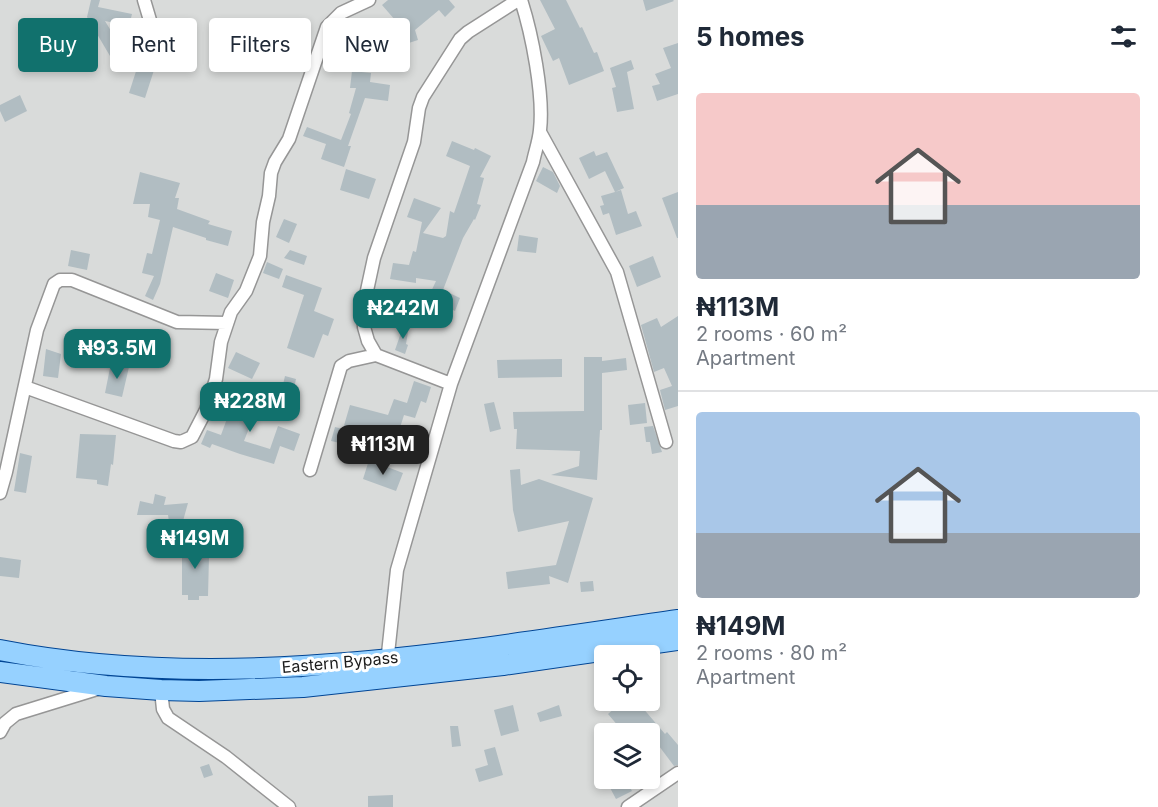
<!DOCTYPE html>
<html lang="en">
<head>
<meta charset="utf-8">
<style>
	:root { --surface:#fff; --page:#f6f6f7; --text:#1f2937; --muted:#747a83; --line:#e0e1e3; --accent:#11716d }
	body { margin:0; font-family:Inter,sans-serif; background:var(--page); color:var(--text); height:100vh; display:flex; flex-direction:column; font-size:22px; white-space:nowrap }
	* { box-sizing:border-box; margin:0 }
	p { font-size:20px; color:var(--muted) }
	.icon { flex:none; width:33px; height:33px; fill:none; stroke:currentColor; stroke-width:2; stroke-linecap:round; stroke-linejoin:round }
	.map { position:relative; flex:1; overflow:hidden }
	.drawer { display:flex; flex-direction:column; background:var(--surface); width:480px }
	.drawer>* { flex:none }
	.banner { position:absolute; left:18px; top:18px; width:570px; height:54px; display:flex; gap:12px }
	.tools { position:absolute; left:594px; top:645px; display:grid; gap:12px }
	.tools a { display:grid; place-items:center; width:66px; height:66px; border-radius:6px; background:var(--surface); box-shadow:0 3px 9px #0003; font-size:30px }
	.price { position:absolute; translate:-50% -51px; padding:0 14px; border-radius:12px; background:var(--accent); color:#fff; font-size:20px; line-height:39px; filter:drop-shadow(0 2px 3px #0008) }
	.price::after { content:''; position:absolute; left:50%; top:36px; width:18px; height:14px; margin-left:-9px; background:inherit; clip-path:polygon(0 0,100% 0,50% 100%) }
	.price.selected { background:#222; color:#fff }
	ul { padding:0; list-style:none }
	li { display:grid; align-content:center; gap:12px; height:318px; padding:0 18px }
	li+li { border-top:2px solid var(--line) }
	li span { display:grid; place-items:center; height:186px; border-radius:6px; color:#555 }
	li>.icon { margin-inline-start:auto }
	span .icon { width:108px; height:108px; fill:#fffc; stroke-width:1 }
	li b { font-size:26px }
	h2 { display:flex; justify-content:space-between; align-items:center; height:72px; padding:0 18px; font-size:26px }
	.chip { padding:0 21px; border-radius:6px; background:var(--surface); box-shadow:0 3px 9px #0003; font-size:21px; line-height:54px }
	.chip.selected { background:var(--accent); color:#fff }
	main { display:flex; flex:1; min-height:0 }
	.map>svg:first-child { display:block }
	.residential { fill:#d9dbda; fill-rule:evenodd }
	.building { fill:#b1bdc2 }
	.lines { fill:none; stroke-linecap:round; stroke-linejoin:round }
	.street-casing { stroke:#969696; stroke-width:15 }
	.primary-casing { stroke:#004595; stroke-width:22 }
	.street { stroke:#fff; stroke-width:12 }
	.primary { stroke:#96d1ff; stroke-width:20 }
	.labels { text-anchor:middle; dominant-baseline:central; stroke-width:6; stroke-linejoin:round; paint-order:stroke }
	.street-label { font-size:16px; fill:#1c1c1c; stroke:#fff }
</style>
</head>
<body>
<main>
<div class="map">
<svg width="678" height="807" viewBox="0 0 678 807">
	<rect width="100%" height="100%" fill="#e2e7ee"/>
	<path class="residential" d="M0,0h678v807h-678zM604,656h46v44h-46zM604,734h46v44h-46z"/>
	<path class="building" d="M91,0h9l-2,7 34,7 -3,12 -24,-5 17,28 -12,7 -23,-39z
		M388,0h61l6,7 -10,10 -6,-7 -24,20 3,10 -31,10 -5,-16 20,-6 -20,-23z
		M540,0h26l14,28 2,-1 12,26 3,-1 7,19 -35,14 -10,-27 -6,3 -12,-25 14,-7z
		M643,0h30l1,1 -28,10z
		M71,19h11v14l-16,-1v5l-12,1 -1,-17z
		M678,43v51l-21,7 -5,-15 8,-2 -5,-10 16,-6 -8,-20z
		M631,60l3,9 -7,3 7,37 -17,3 -5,-24 4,-1 -6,-19z
		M139,62l16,5 -10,31 -16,-5z
		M352,71l19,2 -1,9 20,3 -2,16 -23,-3 -17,48h3l-7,21 -23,-8 5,-15 -23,-8 4,-9 34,13 10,-26 -2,-1 7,-25h-6z
		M20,95l7,16 -22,11 -5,-11v-6z
		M452,141l22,9 1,-2 16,8 -11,21 4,1 -7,26 4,1 -6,15 -1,-1 -11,19 -20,52 17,8 -5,13 -27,-13 8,-17 -20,-3v5l-26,-4 3,-16 16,2 4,-14 3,1 6,-30 -15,-5 7,-19 27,10 -18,25 20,5 3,-2 4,-25 4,2 16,-47 -24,-10z
		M594,151l2,5 11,-4 17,36 -9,4 6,-2 7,24 8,-3 6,15 -26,9 -7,-22 -6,2 -3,-9 4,-1 -3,-9 14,-4 -10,-21 -16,8 -10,-21z
		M543,167l10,5 7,14 -3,7 -21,-12z
		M346,169l30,10 -7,20 -29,-9z
		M140,172l40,11 -5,15h4l-2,11 33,12 -2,3 24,7 -4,15 -22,-6v-2l-33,-11 -13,57 -7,16 -8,-4 9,-20 -12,-3 5,-20 5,1 8,-34 -12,-3 2,-13h-17z
		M678,192v46h-1l-15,-40z
		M284,219l13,5 -8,19 -13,-6z
		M519,235l19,3 -2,15 -19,-2z
		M71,250l19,4 -3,16 -19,-4z
		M290,250l17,6 -3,9 -20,-7z
		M653,256l8,21 -24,10 -8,-21z
		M267,262l16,7 -4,10 -16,-6z
		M216,273l18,7 -6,18 -19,-7z
		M286,275l36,13 -8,23 20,8 -6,17 -5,-2 -9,24 -27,-10 17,-53 -22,-8z
		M382,290l31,10 -2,11 -32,-6z
		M678,316v90l-13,4 -5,-20 12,-4 -8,-18 -10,4 -13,-47 16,-7 4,9z
		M404,324l5,2 -3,18 2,1 -3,9 -10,-4z
		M46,349l15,5 -3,24 -15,-2z
		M236,352l24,11 -8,16 -24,-11z
		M584,357h18v4l24,-3 1,12 -25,3v57h-2l-3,50 -46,-5 28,-9 1,-15 -64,-2 1,-20h-3l-1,-17 71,-1z
		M562,359v18l-64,1 -1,-18z
		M111,363l18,4 -7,30 -17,-4z
		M285,376l11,3 -9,42 -12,-3z
		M414,381l17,6 -5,16 -5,-2 -6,17 -11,-3 -7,22 -26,-8 -5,20 -35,-8 4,-14 8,2 7,-24 38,10 6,-16 13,4z
		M258,387l13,6 -9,17 -5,-2 -13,33 26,8 8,-23 22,8 -6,17 -14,-5 -6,18 -34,-10 -28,-10 -2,4 -9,-4 6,-14 14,5 11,-30 14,6z
		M494,402l7,27 -11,3 -6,-28z
		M645,403l2,20 -17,2 -2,-20z
		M653,426l9,26 -10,2 -2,-12h-4l-2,-15z
		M80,434l36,1 -3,30 -2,-1 -3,22 -11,-2v-4l-21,-2z
		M20,453l12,3 -6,37 -12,-2z
		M369,460l34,13 -7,18 -33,-12z
		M520,469l1,16 18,-6 54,19 -25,85 -19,-7 1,8 -42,5 -2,-17 50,-7 13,-44 -51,11 -5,-22 -3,-40z
		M155,494l11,3 -2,8 24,-2 -5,18 -14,1 -1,-7h-31l3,-14 13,3z
		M186,536l17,1 -1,20h7l-1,39h-9v4h-11v-5h-6v-39h3z
		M0,557l21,3 -2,18 -19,-2z
		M593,581l1,10 -13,1 -1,-10z
		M624,700h12l29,34 2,-2 11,13v20l-4,1 -24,-32h-25l-17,-20z
		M513,705l6,26 -18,5 -7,-26z
		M559,705l3,11 -22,6 -3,-9z
		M450,726h8l3,20 -9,1z
		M495,747l8,28 -24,7 -4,-13 13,-4 -4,-15z
		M209,764l4,11 -9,3 -4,-11z
		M618,778h7l7,13 -16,8 -8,-15z
		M393,795v12h-25v-11z"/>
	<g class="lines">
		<g class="street-casing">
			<path id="street" d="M144,0l8,27
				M540,132l77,140 49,170
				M376,355l75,29
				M25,387l149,54 7,1 11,-5 14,-27 10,-31 5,-37 10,-30 15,-21 14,-35 3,-34 6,-26 2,-23 4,-11 14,-23 38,-112 14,-14 28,-13
				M310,470l31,-104 8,-5 27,-6 -8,-14 -4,-14 -1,-18 11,-51 40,-116 5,-34 4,-11 37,-58 8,-7 50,-32
				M0,493l6,-21 31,-142 17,-46 6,-4h12l105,42 50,1
				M387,663l10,-93 54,-186 82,-222c2,-10 6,-21 7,-32 4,-35 -8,-96 -19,-130
				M161,690l2,19 5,9 58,39 63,50
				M0,732l5,-9 11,-9 81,-25
				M628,807l50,-34"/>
		</g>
		<g class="primary-casing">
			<path id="primary" d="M0,650c224,44 455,2 678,-30
				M0,672l106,14 55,4 38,1 104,-4 200,-22 175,-25"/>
		</g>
		<use href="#street" class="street"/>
		<use href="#primary" class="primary"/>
	</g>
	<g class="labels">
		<g class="street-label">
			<text transform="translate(340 662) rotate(-5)">Eastern Bypass</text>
		</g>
	</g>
</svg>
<div class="tools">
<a><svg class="icon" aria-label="locate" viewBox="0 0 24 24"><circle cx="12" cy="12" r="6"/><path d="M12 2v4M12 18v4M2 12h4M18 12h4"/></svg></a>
<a><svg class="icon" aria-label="layers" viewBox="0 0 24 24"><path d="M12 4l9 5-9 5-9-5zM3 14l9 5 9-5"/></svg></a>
</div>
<b class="price" style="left:403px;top:340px">₦242M</b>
<b class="price" style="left:117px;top:380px">₦93.5M</b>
<b class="price" style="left:250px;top:433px">₦228M</b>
<b class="price selected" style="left:383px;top:476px">₦113M</b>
<b class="price" style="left:195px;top:570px">₦149M</b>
<div class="banner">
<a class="chip selected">Buy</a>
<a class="chip">Rent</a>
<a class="chip">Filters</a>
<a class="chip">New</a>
</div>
</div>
<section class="drawer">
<h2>5 homes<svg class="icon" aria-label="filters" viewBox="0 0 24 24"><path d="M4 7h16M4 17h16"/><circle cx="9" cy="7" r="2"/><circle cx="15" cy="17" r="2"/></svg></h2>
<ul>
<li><span style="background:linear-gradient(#f6c9c9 60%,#9aa5b1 0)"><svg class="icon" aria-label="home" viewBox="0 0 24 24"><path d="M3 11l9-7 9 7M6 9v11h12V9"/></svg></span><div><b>₦113M</b><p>2 rooms · 60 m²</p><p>Apartment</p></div></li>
<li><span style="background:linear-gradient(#a9c7e8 65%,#9aa5b1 0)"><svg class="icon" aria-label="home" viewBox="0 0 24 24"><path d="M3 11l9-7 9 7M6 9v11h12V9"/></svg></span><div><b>₦149M</b><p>2 rooms · 80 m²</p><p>Apartment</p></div></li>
</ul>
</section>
</main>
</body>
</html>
